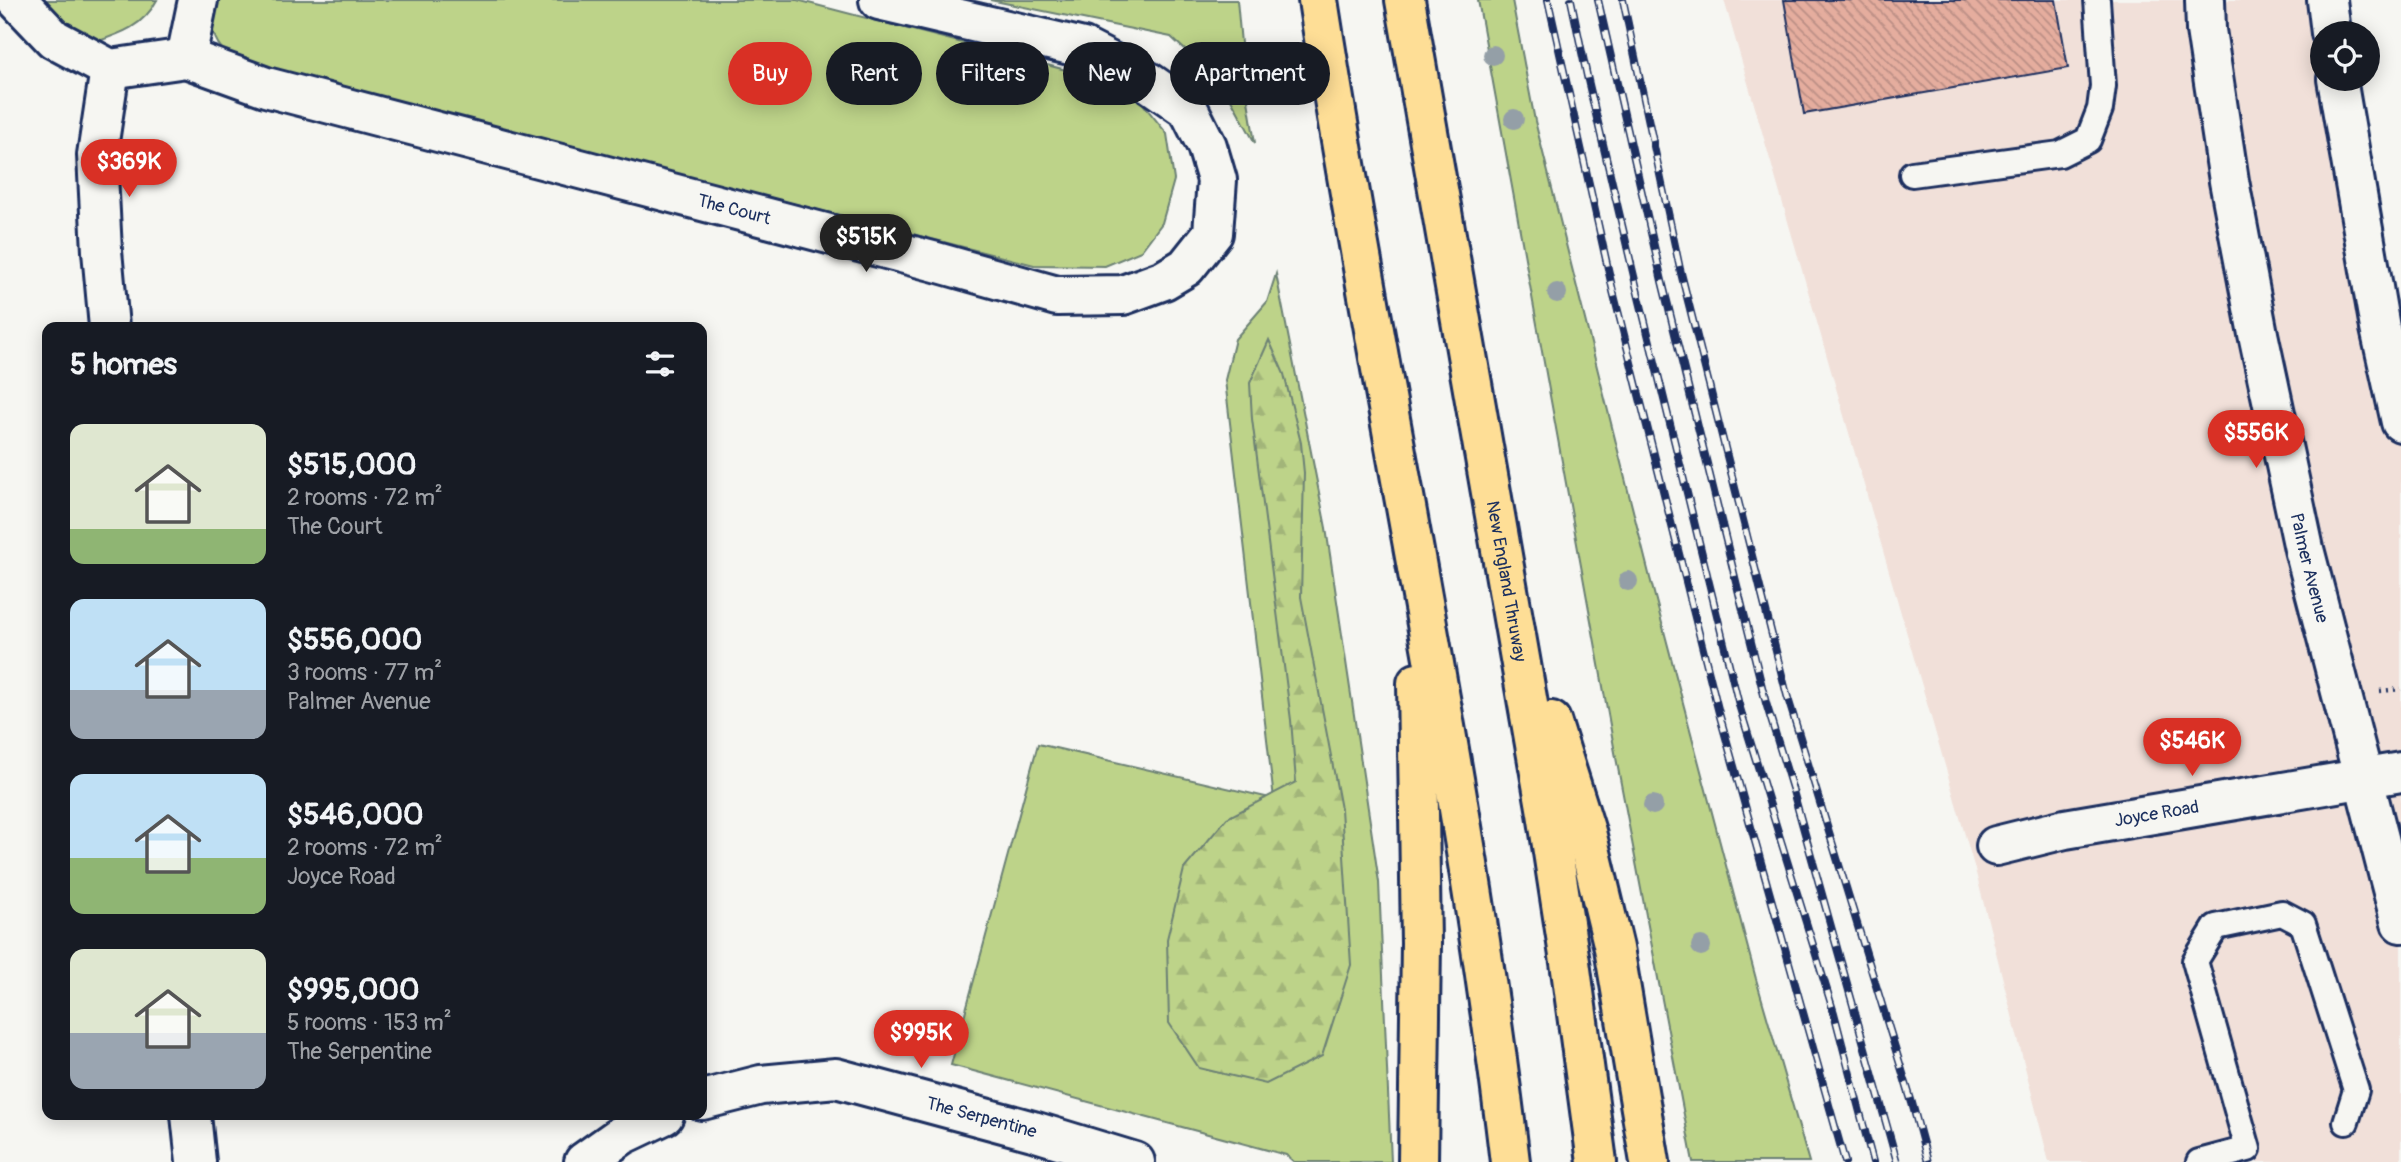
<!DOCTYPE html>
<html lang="en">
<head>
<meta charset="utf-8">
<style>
	:root { --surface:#171b24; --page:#20242c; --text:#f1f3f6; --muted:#9ea1a6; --accent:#d93025 }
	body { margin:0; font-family:Pangolin,sans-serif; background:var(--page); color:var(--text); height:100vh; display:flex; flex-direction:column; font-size:26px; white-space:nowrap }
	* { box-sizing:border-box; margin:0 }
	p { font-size:23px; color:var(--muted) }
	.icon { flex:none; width:38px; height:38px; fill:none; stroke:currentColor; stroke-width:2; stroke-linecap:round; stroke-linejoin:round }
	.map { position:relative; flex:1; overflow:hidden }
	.panel { position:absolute; left:42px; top:322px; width:665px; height:798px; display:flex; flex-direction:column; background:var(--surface); border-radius:14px; box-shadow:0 4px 18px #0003 }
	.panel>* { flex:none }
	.banner { position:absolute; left:728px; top:42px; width:665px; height:63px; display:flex; gap:14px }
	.tools { position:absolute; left:2310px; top:21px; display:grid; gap:14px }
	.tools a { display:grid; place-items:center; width:70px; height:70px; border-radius:50%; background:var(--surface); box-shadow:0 4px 18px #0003; font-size:35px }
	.price { position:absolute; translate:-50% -60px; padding:0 16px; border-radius:24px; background:var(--accent); color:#fff; font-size:23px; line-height:46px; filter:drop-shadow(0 2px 4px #0008) }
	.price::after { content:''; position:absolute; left:50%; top:42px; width:21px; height:16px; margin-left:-10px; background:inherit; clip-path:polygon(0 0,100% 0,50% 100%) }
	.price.current { background:#222; color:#fff }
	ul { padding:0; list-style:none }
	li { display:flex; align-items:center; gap:21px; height:175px; padding:0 28px }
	li span { display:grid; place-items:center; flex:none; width:196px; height:140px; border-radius:14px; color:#555 }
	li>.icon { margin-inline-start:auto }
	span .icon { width:84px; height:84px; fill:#fffc; stroke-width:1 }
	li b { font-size:30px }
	h2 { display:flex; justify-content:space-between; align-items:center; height:84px; padding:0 28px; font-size:30px }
	.tag { padding:0 24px; border-radius:32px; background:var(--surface); box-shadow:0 4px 18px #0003; font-size:24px; line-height:63px }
	.tag.current { background:var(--accent); color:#fff }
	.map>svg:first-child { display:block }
	.built { fill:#f1e0d9 }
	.green { fill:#bdd389; stroke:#6c8174; stroke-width:2 }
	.forest { fill:url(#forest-firs); stroke:#6c8174; stroke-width:2 }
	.building { fill:url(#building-back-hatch); stroke:#1b2f5e; stroke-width:2 }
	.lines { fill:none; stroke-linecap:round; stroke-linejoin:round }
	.service-casing { stroke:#1b2f5e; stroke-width:30 }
	.minor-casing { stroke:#1b2f5e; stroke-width:44 }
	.tertiary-casing { stroke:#1b2f5e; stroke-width:44 }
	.motorway-casing { stroke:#1b2f5e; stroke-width:44 }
	.path { stroke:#1b2f5e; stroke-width:4.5; stroke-dasharray:2 5; stroke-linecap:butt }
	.service { stroke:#f6f6f2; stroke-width:24 }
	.minor { stroke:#f6f6f2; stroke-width:38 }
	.tertiary { stroke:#f6f6f2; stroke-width:38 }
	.motorway { stroke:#fede96; stroke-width:38 }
	.rail-casing { stroke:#1b2f5e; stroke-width:8 }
	.rail { stroke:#f6f6f2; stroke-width:5; stroke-dasharray:16; stroke-linecap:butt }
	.tree { fill:#949fa7 }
	.labels { text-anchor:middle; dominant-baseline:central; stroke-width:5; stroke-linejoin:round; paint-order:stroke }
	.street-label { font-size:18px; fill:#1b2f5e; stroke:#f6f6f2 }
</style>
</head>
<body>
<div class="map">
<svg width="2401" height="1162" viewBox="0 0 2401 1162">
	<defs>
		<pattern id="forest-firs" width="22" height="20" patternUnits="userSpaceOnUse" patternTransform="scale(1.75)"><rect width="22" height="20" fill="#bdd389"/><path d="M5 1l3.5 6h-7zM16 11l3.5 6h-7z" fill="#a2b579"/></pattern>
		<pattern id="building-back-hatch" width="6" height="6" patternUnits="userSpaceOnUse" patternTransform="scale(1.75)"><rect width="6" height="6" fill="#e5ad9e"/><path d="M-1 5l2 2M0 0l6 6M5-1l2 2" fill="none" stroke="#b98d84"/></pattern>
	</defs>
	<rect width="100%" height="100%" fill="#f6f6f2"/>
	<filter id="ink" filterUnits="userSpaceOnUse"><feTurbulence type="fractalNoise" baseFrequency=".0143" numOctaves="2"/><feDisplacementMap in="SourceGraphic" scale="14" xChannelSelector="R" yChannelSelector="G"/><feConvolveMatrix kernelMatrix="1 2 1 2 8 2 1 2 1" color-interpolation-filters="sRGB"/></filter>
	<g filter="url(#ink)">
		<path class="built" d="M1724,0h611l-13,33v46l79,274v809h-352l-73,-289z"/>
		<path class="green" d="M42,0h115c-14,27 -37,34 -64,43l-31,-18z
			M214,0h583l319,83 27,21 24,30 7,46 -12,43 -21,28 -36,15 -71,-1 -787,-201c-7,-4 -19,-8 -25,-15 -11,-13 -13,-33 -8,-49z
			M990,0h247l7,76 11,67 -31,-57 -53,-49z
			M1478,0h34l23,121 115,457 106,401 53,183h-116l-79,-415z
			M1276,274l50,254 53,354 12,280h-97l-8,-7 -335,-90 87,-321 236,55 -49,-419 10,-41 32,-37z"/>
		<path class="forest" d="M1269,340l15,34 17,69 3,30 -3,124 40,212 10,156 -29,91 -56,28 -67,-16 -30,-45 -2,-84 17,-70 43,-51 69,-36 -5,-62 -39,-301 -2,-36z"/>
		<path class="building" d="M1784,0h272l12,68 -264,46z"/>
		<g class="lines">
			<g class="service-casing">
				<path id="service" d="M1912,174l148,-20 28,-14 12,-31 3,-23 -6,-86
					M2199,1162l49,-13 -53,-188 21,-34 66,-14 21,11 53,166 -10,32"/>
			</g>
			<g class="minor-casing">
				<g id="minor">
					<path id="s1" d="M17,0l37,39 56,30 76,-11 80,29 670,175 121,34 66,-1 41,-15 22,-13 27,-34 4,-53 -10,-34 -18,-36 -42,-29 -64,-33 -204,-48"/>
					<path d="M186,58l12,-58"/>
					<path d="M109,327l-7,-76 -5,-96 13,-86"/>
					<path id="s2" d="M702,1100l59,-15 75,-7 197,53 102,31"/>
					<path d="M191,1115l5,47"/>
					<path d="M584,1162l38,-27 42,-20"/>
				</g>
			</g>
			<g class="tertiary-casing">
				<g id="tertiary">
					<path id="s3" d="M2205,0l1,30 23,151 29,153 46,215 97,374"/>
					<path d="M2327,0l4,33"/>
					<path d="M2337,79l43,249 21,94"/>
					<path id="s4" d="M1996,846l69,-17 336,-57"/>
				</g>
			</g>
			<g class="motorway-casing">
				<g id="motorway">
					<path d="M1318,0c60,388 146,772 192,1162"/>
					<path id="s5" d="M1405,0l142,813 23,149 27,200"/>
					<path d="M1417,683l4,260 -3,219"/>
					<path d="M1551,721l35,111 28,116 36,214"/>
				</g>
			</g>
			<path class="path" d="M2380,691l21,-2"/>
			<use href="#service" class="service"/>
			<use href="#minor" class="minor"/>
			<use href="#tertiary" class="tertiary"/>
			<use href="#motorway" class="motorway"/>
			<g class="rail-casing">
				<path id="rail" d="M1548,0l65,291 106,422 126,449
					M1571,0l16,76 50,213 102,416 95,308 39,149
					M1598,0l64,281 104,422 27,88 104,371
					M1623,0l57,269 107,426 125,408 16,59"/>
			</g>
			<use href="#rail" class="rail"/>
		</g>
		<g class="tree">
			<circle cx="1493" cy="55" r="10"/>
			<circle cx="1014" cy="80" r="10"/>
			<circle cx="1514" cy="119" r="10"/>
			<circle cx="1557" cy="293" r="10"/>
			<circle cx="1628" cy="581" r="10"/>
			<circle cx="1653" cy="805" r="10"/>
			<circle cx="1701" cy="946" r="10"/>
		</g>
	</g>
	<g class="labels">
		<g class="street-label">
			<text stroke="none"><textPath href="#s1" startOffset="763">The Court</textPath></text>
			<text stroke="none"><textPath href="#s3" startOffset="578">Palmer Avenue</textPath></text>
			<text stroke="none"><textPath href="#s5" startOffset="590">New England Thruway</textPath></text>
			<text stroke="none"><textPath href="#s4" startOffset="164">Joyce Road</textPath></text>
			<text stroke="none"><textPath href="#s2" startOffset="287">The Serpentine</textPath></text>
		</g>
	</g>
</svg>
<div class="tools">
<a><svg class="icon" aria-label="locate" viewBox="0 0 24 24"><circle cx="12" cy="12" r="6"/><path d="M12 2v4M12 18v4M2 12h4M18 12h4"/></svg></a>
</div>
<b class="price" style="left:129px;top:199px">$369K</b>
<b class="price current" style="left:866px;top:274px">$515K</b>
<b class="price" style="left:2256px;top:470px">$556K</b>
<b class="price" style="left:2192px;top:778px">$546K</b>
<b class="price" style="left:921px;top:1070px">$995K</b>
<div class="banner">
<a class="tag current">Buy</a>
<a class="tag">Rent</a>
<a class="tag">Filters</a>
<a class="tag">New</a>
<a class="tag">Apartment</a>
</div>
<section class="panel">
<h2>5 homes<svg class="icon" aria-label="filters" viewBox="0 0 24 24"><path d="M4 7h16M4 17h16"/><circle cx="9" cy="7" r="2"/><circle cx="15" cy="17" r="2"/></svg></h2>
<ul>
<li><span style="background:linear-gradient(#dfe7d0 75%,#8fb573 0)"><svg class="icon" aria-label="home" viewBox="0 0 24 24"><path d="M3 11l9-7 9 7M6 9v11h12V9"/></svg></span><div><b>$515,000</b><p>2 rooms · 72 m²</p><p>The Court</p></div></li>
<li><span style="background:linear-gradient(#bfe0f5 65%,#9aa5b1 0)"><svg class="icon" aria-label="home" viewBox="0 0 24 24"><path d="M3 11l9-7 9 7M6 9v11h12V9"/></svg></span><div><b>$556,000</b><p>3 rooms · 77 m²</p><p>Palmer Avenue</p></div></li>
<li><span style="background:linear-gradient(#bfe0f5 60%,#8fb573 0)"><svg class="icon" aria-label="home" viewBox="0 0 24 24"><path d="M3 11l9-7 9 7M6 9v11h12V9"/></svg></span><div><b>$546,000</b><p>2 rooms · 72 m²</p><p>Joyce Road</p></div></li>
<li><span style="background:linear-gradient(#dfe7d0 60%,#9aa5b1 0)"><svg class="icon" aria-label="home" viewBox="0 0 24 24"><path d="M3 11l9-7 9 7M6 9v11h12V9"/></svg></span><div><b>$995,000</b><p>5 rooms · 153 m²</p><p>The Serpentine</p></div></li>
</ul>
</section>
</div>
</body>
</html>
